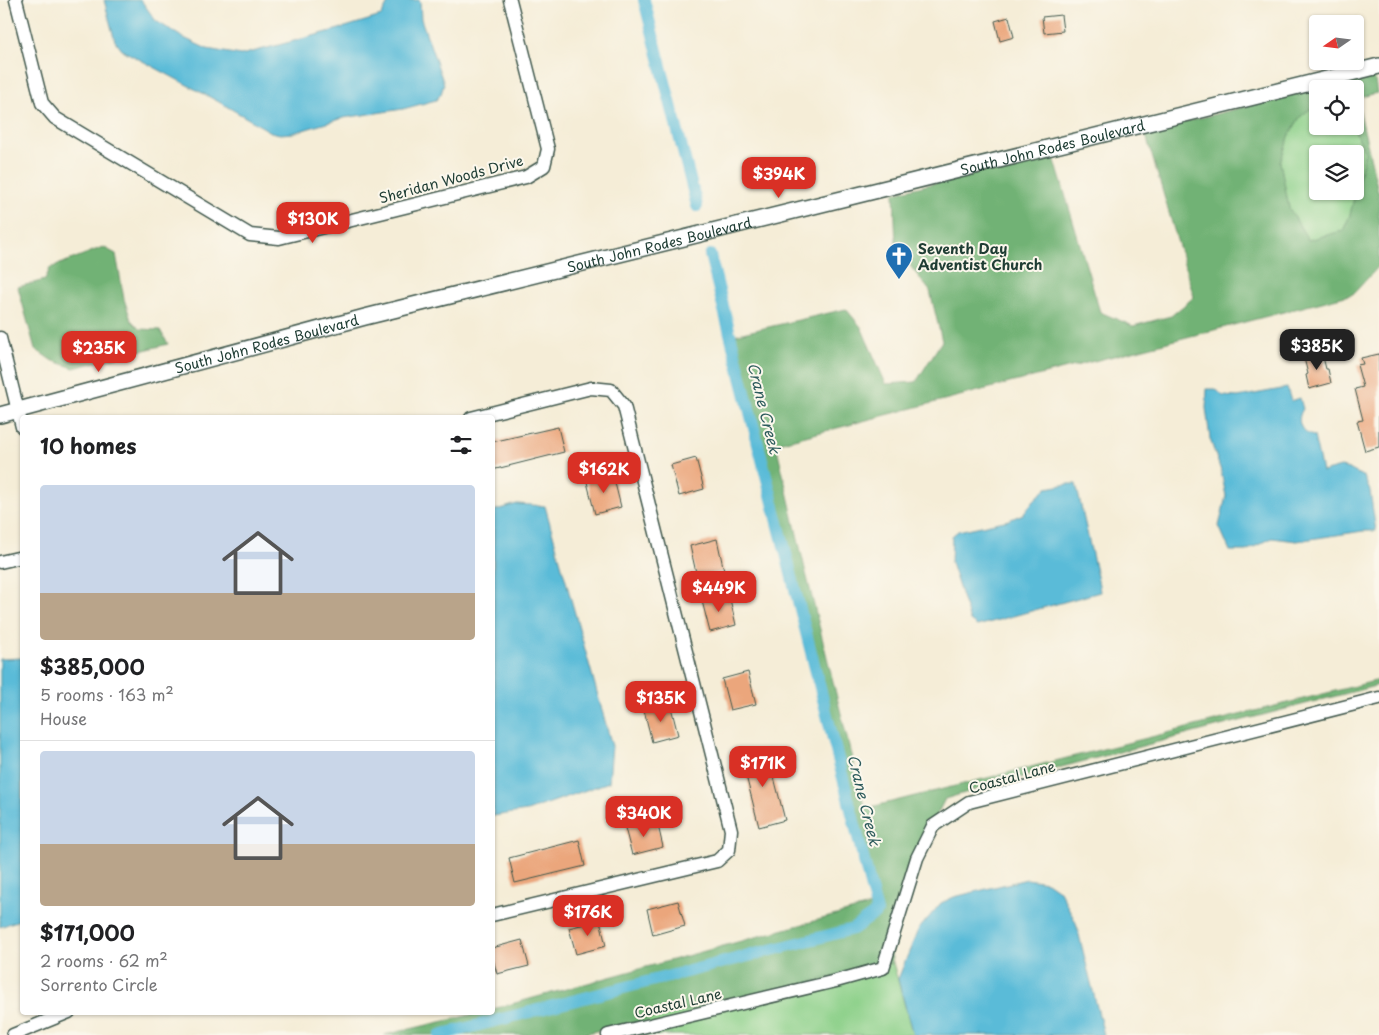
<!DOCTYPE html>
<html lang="en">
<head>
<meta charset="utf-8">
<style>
	:root { --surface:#fff; --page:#f6f6f6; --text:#202124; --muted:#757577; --line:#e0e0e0; --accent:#d93025 }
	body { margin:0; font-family:"Playpen Sans",sans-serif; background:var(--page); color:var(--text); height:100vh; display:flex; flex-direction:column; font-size:19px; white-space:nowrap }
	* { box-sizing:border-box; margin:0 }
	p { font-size:16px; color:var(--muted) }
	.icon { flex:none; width:28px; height:28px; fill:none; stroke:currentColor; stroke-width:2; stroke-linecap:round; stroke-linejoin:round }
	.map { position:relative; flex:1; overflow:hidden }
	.details { position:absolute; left:20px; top:415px; width:475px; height:600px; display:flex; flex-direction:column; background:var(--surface); border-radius:5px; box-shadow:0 1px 4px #0004 }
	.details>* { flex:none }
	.needle { width:32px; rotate:256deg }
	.buttons { position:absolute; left:1309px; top:15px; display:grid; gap:10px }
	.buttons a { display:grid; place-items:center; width:55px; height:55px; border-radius:5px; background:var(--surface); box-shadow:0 1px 4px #0004; font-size:25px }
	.price { position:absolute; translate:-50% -42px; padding:0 11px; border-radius:10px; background:var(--accent); color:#fff; font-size:16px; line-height:32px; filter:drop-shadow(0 1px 2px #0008) }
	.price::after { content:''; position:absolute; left:50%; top:30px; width:15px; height:11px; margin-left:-8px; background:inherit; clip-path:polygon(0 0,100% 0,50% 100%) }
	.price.current { background:#222; color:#fff }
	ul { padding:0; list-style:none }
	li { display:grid; align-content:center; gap:10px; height:265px; padding:0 20px }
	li+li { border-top:1px solid var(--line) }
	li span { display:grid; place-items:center; height:155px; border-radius:5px; color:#555 }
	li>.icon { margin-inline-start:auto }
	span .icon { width:90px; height:90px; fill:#fffc; stroke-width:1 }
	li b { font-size:21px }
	h2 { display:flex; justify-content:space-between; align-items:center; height:60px; padding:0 20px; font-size:21px }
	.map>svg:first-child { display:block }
	.green { fill:#8cd089; stroke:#56865e; fill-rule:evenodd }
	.forest { fill:#71b275; stroke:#487854; fill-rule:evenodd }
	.water { fill:#5abbd8; stroke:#3c7c86 }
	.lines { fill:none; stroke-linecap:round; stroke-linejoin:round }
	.canal { stroke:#5abbd8; stroke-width:12 }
	.building { fill:#eba67b }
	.minor-casing { stroke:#3f574c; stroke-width:15 }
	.major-casing { stroke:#3f574c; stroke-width:18 }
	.minor { stroke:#fff; stroke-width:12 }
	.major { stroke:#fff; stroke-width:15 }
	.labels { text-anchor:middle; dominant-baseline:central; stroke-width:4; stroke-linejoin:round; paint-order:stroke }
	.street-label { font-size:14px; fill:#1f3d34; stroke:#fbf7ec }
	.poi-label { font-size:14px; font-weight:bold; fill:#1f3d34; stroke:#fbf7ec; text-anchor:start }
	.water-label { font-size:15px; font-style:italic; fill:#2e5c5d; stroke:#fbf7ec }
</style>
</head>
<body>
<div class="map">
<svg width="1379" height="1035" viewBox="0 0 1379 1035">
	<rect width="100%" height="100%" fill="#fbf7ec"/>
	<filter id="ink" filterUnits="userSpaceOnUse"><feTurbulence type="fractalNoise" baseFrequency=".02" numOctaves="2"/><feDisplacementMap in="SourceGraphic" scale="10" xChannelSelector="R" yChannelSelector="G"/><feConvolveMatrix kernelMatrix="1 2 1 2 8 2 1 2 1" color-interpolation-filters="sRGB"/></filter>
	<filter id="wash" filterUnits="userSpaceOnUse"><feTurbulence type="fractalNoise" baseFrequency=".0096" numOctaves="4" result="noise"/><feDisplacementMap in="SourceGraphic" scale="20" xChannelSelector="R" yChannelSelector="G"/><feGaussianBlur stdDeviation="1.12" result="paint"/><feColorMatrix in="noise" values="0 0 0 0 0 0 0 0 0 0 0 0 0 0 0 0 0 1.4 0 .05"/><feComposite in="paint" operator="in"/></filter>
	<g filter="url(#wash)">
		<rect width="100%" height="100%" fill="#f5edd7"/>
		<path class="green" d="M1310,109l7,1 1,16h35l12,26 -15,63 -7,16 -35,9 -19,-32 -9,-46 10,-28 10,-17zM1318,154h37v37h-37z
			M893,963l20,72h-302l-1,-7z"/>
		<path class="forest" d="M1374,74l3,19c-7,2 -18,3 -19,11l21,91v71l-26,28 -494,128 -3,1 -3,-1v2l-71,18 -3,2 -2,4 28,121 55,221c2,7 2,17 11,17l508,-127v5l-391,101 -43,13 -31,60 -23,95 2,9 -314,72h-195l95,-22 13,-1 1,-3 387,-106 -35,-111 -111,-457 112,-26 15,18 25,57 30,-2 26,-41 -12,-50 -34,-43 -2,-55 159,-39 47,158 33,14 38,-10 23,-19 -49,-165zM1318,89h37v37h-2l12,26 -15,63 -7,16 -35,9 -19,-32 -9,-46 10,-28 10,-17 10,-8 8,1z
			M103,247l13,7 8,45 7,21 9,9 20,1 8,14 -94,24 -23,-8 -16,-11 -17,-62 27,-7 5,-12z"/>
		<path class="water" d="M104,0h37l15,21 26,16 25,12 34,6 98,-26 42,-13 8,-15 2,-1h28l1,1 1,18 23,65 -3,10 -5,6 -33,9 -60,9 -50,15 -13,1 -9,-2 -52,-30 -97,-52 -7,-9z
			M1287,388l4,13 9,-3 3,11c-8,11 -2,25 11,27l8,36 19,-5 8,2 15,8 6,14 6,40h-13l-66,10 -25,-3 -26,13h-16l-11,-25 7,-30 -5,-25 -11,-32 -4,-31 1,-19h9l7,7 15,1z
			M1068,484h8l23,101 1,7 -123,34 -7,-5 -19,-58 1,-27 6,-5 51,-11 14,-6 11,-14 13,-12z
			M517,504l28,2 67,240 -3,36 -82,29 -34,5v-305z
			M22,658v261l-22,8v-268z
			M1027,879l20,3 13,9 16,32 28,112h-191l-15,-56 20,-49 23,-27 13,-6z"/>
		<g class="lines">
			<path class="canal" d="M644,0l53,206
				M440,1035l413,-106 24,-17 -167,-657"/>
		</g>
		<g id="blocks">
			<path class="building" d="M1061,15l2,16 -19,2 -2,-16z
				M1009,17l5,20 -14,4 -5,-20z
				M1322,353l4,16h2l3,14 -22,6 -3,-14 2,-1 -4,-16z
				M1379,354v93l-14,4 -8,-30 6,-1 -8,-31 8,-2 -6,-22 6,-1 -2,-6z
				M558,427l6,25 -72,18v-28z
				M696,458l8,31 -25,7 -8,-31z
				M613,475l8,32 -26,7 -8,-32z
				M717,539l7,32 -27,6 -7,-31z
				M729,595l7,30 -26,7 -8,-31z
				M748,672l8,32 -26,6 -8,-31z
				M670,703l8,32 -26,7 -8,-32z
				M767,750l18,70 -26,7 -18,-71z
				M657,821l6,26 -31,8 -7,-27z
				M579,840l6,26 -70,17 -6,-25z
				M678,901l7,25 -32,9 -6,-26z
				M600,920l6,26 -30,8 -7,-26z
				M522,940l7,26 -32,8 -5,-19v-7z"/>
		</g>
	</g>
	<g filter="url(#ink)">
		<use href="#blocks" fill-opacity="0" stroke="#3f574c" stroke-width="1"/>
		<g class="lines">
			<g class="minor-casing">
				<path id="minor" d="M16,0l26,103 13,15 195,117 29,3 247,-61 18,-11 4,-17 -38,-149
					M0,338l22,89
					M471,418l120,-30 20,2 13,16 107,424 -2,20 -12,11 -225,54
					M0,562l22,-5
					M13,1035l56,-23
					M608,1035l228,-54 47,-13 34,-110 16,-32 36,-24 410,-104"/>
			</g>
			<g class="major-casing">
				<g id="major">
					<path id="s1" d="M0,415l365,-98 1014,-251"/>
				</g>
			</g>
			<use href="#minor" class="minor"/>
			<use href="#major" class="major"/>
		</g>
	</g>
	<defs>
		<g id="church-pin" transform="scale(1.4375)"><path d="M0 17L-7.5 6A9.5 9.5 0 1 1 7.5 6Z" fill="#1f6fb2" stroke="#fbf7ec"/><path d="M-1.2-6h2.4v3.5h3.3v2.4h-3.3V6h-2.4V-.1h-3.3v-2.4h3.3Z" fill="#fff"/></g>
	</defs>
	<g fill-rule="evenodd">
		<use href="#church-pin" x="899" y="256"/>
	</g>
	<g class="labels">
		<g class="street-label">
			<text stroke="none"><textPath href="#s1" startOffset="1086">South John Rodes Boulevard</textPath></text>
			<text transform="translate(451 179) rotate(-15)">Sheridan Woods Drive</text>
			<text stroke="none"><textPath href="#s1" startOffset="681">South John Rodes Boulevard</textPath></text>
			<text stroke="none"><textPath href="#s1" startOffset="276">South John Rodes Boulevard</textPath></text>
			<text transform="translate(1012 777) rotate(-15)">Coastal Lane</text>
			<text transform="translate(678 1003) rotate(-13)">Coastal Lane</text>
		</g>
		<g class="poi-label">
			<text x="918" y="248">Seventh Day<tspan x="918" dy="16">Adventist Church</tspan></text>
		</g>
		<g class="water-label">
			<text transform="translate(765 408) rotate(76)">Crane Creek</text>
			<text transform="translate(865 800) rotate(76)">Crane Creek</text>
		</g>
	</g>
</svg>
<div class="buttons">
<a><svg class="needle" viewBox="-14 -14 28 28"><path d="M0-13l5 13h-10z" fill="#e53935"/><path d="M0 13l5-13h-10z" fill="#757577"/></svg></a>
<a><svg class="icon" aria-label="locate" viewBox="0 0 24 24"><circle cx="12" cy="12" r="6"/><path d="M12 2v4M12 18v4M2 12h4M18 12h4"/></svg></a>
<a><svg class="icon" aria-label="layers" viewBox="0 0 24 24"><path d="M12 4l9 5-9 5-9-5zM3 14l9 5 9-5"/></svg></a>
</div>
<b class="price" style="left:779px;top:199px">$394K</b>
<b class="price" style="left:313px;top:244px">$130K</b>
<b class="price current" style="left:1317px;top:371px">$385K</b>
<b class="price" style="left:99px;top:373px">$235K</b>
<b class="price" style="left:604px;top:494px">$162K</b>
<b class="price" style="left:719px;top:613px">$449K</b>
<b class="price" style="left:661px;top:723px">$135K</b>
<b class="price" style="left:763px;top:788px">$171K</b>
<b class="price" style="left:644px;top:838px">$340K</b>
<b class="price" style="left:588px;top:937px">$176K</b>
<section class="details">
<h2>10 homes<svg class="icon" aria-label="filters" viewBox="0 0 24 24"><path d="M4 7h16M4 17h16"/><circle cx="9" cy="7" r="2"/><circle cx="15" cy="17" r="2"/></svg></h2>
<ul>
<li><span style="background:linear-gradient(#c9d6e8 70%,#b9a48a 0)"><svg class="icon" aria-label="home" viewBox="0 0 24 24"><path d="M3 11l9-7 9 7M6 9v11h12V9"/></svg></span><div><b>$385,000</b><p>5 rooms · 163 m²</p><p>House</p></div></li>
<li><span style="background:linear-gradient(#c9d6e8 60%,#b9a48a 0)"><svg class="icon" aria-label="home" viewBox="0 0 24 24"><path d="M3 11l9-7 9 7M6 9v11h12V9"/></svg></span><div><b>$171,000</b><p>2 rooms · 62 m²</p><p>Sorrento Circle</p></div></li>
</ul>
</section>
</div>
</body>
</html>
